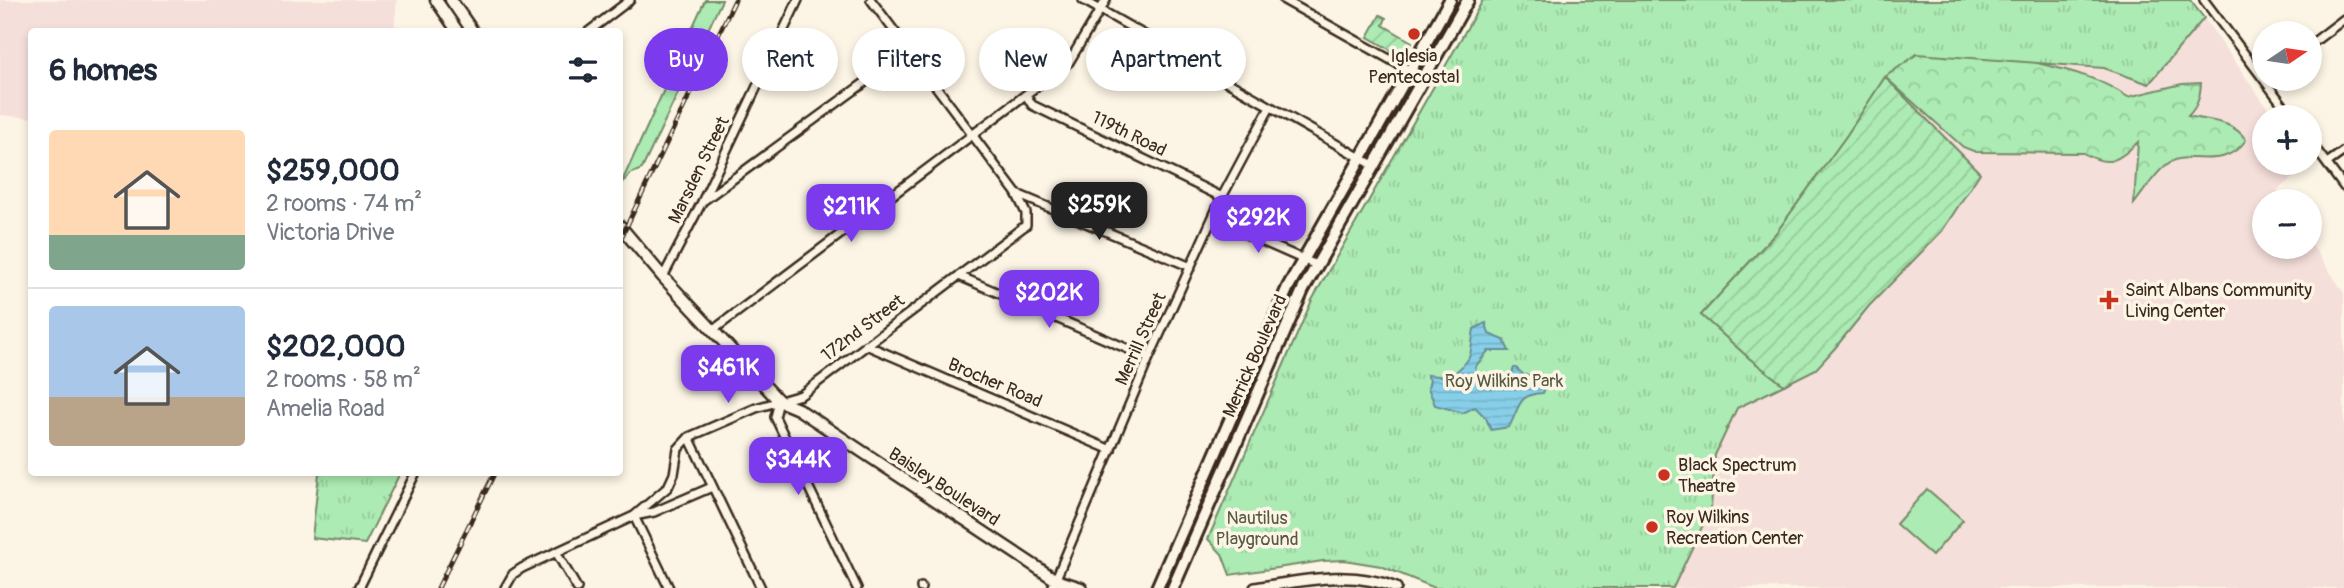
<!DOCTYPE html>
<html lang="en">
<head>
<meta charset="utf-8">
<style>
	:root { --surface:#fff; --page:#f2f2f3; --text:#1f2937; --muted:#747a83; --line:#e0e1e3; --accent:#7c3aed }
	body { margin:0; font-family:Pangolin,sans-serif; background:var(--page); color:var(--text); height:100vh; display:flex; flex-direction:column; font-size:26px; white-space:nowrap }
	* { box-sizing:border-box; margin:0 }
	p { font-size:23px; color:var(--muted) }
	.icon { flex:none; width:38px; height:38px; fill:none; stroke:currentColor; stroke-width:2; stroke-linecap:round; stroke-linejoin:round }
	.map { position:relative; flex:1; overflow:hidden }
	.sheet { position:absolute; left:28px; top:28px; width:595px; height:448px; display:flex; flex-direction:column; background:var(--surface); border-radius:7px; box-shadow:0 4px 10px #0003 }
	.sheet>* { flex:none }
	.guide { position:absolute; left:644px; top:28px; width:665px; height:63px; display:flex; gap:14px }
	.needle { width:46px; rotate:77deg }
	.fabs { position:absolute; left:2252px; top:21px; display:grid; gap:14px }
	.fabs a { display:grid; place-items:center; width:70px; height:70px; border-radius:50%; background:var(--surface); box-shadow:0 4px 10px #0003; font-size:35px }
	.price { position:absolute; translate:-50% -60px; padding:0 16px; border-radius:14px; background:var(--accent); color:#fff; font-size:23px; line-height:46px; filter:drop-shadow(0 2px 4px #0008) }
	.price::after { content:''; position:absolute; left:50%; top:42px; width:21px; height:16px; margin-left:-10px; background:inherit; clip-path:polygon(0 0,100% 0,50% 100%) }
	.price.selected { background:#222; color:#fff }
	ul { padding:0; list-style:none }
	li { display:flex; align-items:center; gap:21px; height:175px; padding:0 21px }
	li+li { border-top:2px solid var(--line) }
	li span { display:grid; place-items:center; flex:none; width:196px; height:140px; border-radius:7px; color:#555 }
	li>.icon { margin-inline-start:auto }
	span .icon { width:84px; height:84px; fill:#fffc; stroke-width:1 }
	li b { font-size:30px }
	h2 { display:flex; justify-content:space-between; align-items:center; height:84px; padding:0 21px; font-size:30px }
	.pill { padding:0 24px; border-radius:32px; background:var(--surface); box-shadow:0 4px 10px #0003; font-size:24px; line-height:63px }
	.pill.selected { background:var(--accent); color:#fff }
	.map>svg:first-child { display:block }
	.built { fill:#f5dfda }
	.grass { fill:#acebb3; stroke:#748a68; stroke-width:2 }
	.forest { fill:url(#forest-crowns); stroke:#748a68; stroke-width:2 }
	.park { fill:url(#park-tufts); stroke:#748a68; stroke-width:2 }
	.garden { fill:url(#garden-furrows); stroke:#748a68; stroke-width:2 }
	.water { fill:url(#water-rules); stroke:#698d97; stroke-width:2 }
	.lines { fill:none; stroke-linecap:round; stroke-linejoin:round }
	.minor-casing { stroke:#3b2a1e; stroke-width:12 }
	.tertiary-casing { stroke:#3b2a1e; stroke-width:14 }
	.secondary-casing { stroke:#3b2a1e; stroke-width:15 }
	.primary-casing { stroke:#3b2a1e; stroke-width:16 }
	.minor { stroke:#fcf5e5; stroke-width:7 }
	.tertiary { stroke:#fcf5e5; stroke-width:9 }
	.secondary { stroke:#fcf5e5; stroke-width:10 }
	.primary { stroke:#fcf5e5; stroke-width:10 }
	.rail-casing { stroke:#3b2a1e; stroke-width:5 }
	.rail { stroke:#fcf5e5; stroke-width:2.5; stroke-dasharray:8; stroke-linecap:butt }
	.poi-dot { fill:#c8321e; stroke:#fcf5e5; stroke-width:2.5 }
	.labels { text-anchor:middle; dominant-baseline:central; stroke-width:7; stroke-linejoin:round; paint-order:stroke }
	.poi-label { font-size:18px; fill:#3b2a1e; stroke:#fcf5e5; text-anchor:start }
	.street-label { font-size:18px; fill:#3b2a1e; stroke:#fcf5e5 }
	.park-label { font-size:18px; fill:#575a43; stroke:#fcf5e5 }
</style>
</head>
<body>
<div class="map">
<svg width="2344" height="588" viewBox="0 0 2344 588">
	<defs>
		<pattern id="forest-crowns" width="20" height="18" patternUnits="userSpaceOnUse" patternTransform="scale(1.75)"><rect width="20" height="18" fill="#acebb3"/><path d="M2 6a3 3 0 1 1 6 0M12 15a3 3 0 1 1 6 0" fill="none" stroke="#95ca9a"/></pattern>
		<pattern id="park-tufts" width="24" height="20" patternUnits="userSpaceOnUse" patternTransform="scale(1.75)"><rect width="24" height="20" fill="#acebb3"/><path d="M3 7l-1-3M5 7V3M7 7l1-3M15 17l-1-3M17 17v-4M19 17l1-3" fill="none" stroke="#95ca9a"/></pattern>
		<pattern id="garden-furrows" width="10" height="10" patternUnits="userSpaceOnUse" patternTransform="scale(1.75)"><rect width="10" height="10" fill="#acebb3"/><path d="M-1 1l2-2M0 10L10 0M9 11l2-2" fill="none" stroke="#95ca9a"/></pattern>
		<pattern id="water-rules" width="6" height="5" patternUnits="userSpaceOnUse" patternTransform="scale(1.75)"><rect width="6" height="5" fill="#87cfe8"/><path d="M0 2.5h6" fill="none" stroke="#75b2c7"/></pattern>
	</defs>
	<rect width="100%" height="100%" fill="#fcf5e5"/>
	<filter id="ink" filterUnits="userSpaceOnUse"><feTurbulence type="fractalNoise" baseFrequency=".0143" numOctaves="2"/><feDisplacementMap in="SourceGraphic" scale="14" xChannelSelector="R" yChannelSelector="G"/><feConvolveMatrix kernelMatrix="1 2 1 2 8 2 1 2 1" color-interpolation-filters="sRGB"/></filter>
	<g filter="url(#ink)">
		<path class="built" d="M0,0h397l-3,31 -362,1 -1,86 -31,-3z
			M2204,18l70,99h-10v46h42l2,3 -31,24 7,11h-20v46h46v-5l34,51v295h-671l38,-80 4,-53 22,-47 79,-39 53,-63 73,-75 38,-58 -95,-96 32,-23 187,14 45,16z"/>
		<path class="grass" d="M705,0h17l-80,169 -12,5 -10,12z
			M1927,489l36,31 -31,36 -36,-32z"/>
		<path class="forest" d="M1820,0l221,64c32,7 60,15 87,33l54,-13 19,-1c-1,14 -3,23 -13,33 22,5 45,4 58,24 -25,34 -57,7 -80,25 -12,10 -22,26 -32,39l4,-62c-21,19 -28,26 -55,11l-107,-1 -13,-5 -78,-70 -13,7z"/>
		<path class="park" d="M1483,0h707l14,18 -55,66 -45,-16 -187,-14 -32,23 -38,58 -71,98 -75,82 48,43 35,27 -47,23 -22,47 -4,53 -38,80h-238l-54,-22 -37,-6 -21,1 -93,14 -8,-21 -14,-15 104,-239z
			M319,473h81l-35,71 -53,-6z"/>
		<path class="garden" d="M1380,15l6,3 -3,7 29,17 -9,15 -35,-20z
			M1885,77l95,96 -38,58 -73,75 -34,42 -19,21 -32,16 -35,-27 -48,-43 75,-82 71,-98z"/>
		<path class="water" d="M1486,323l3,11 15,6 5,11h-21l-13,16 3,9 14,12 19,-13 3,-7h2l8,7h14l8,11 -3,7c-26,1 -23,14 -34,34l-18,3 -5,-12 -11,-11 -12,6 -28,-8 -7,-17 2,-8 -3,-5 23,2c25,-21 19,-18 24,-48z"/>
		<g class="lines">
			<g class="minor-casing">
				<path id="minor" d="M1083,0l290,165
					M1284,0l139,78
					M2204,0l88,117
					M588,32l42,-32
					M2310,45l34,-26
					M1026,95l6,10 190,92
					M2310,141l34,46
					M2327,163l17,-12
					M1017,194l174,73
					M703,201l205,-150
					M1212,219l104,46
					M959,276l190,82
					M663,277l39,-75 96,-202
					M712,331l357,-269 37,-62
					M866,345l245,105
					M779,401l-4,16 82,171
					M689,437l72,151
					M634,516l34,-29 6,-13 4,-25 11,-12 67,-29 45,-13 225,-170v-12l-10,-20 -145,-193
					M634,516l35,72
					M556,552l21,36
					M921,587v1
					M359,588l57,-116
					M505,588l8,-14 9,-6 112,-52 20,-4 58,-25
					M1052,588l97,-230 73,-161 48,-90"/>
			</g>
			<g class="tertiary-casing">
				<path id="tertiary" d="M1255,588c47,-7 96,-19 141,0"/>
			</g>
			<g class="secondary-casing">
				<path id="secondary" d="M436,0l22,32
					M451,0l22,32
					M620,226l43,51 116,124 19,8 258,171 25,8"/>
			</g>
			<g class="primary-casing">
				<path id="primary" d="M1157,588l131,-301 162,-287
					M1173,588l130,-298 165,-290"/>
			</g>
			<use href="#minor" class="minor"/>
			<use href="#tertiary" class="tertiary"/>
			<use href="#secondary" class="secondary"/>
			<use href="#primary" class="primary"/>
			<g class="rail-casing">
				<path id="rail" d="M620,240l115,-240
					M438,588l57,-116"/>
			</g>
			<use href="#rail" class="rail"/>
		</g>
	</g>
	<g class="poi-dot">
		<circle cx="1414" cy="34" r="7"/>
		<path d="M2105.5 289.5h7v7h7v7h-7v7h-7v-7h-7v-7h7z"/>
		<circle cx="1664" cy="475" r="7"/>
		<circle cx="1652" cy="527" r="7"/>
	</g>
	<g class="labels">
		<g class="poi-label">
			<text x="1414" y="56" text-anchor="middle">Iglesia<tspan x="1414" dy="21">Pentecostal</tspan></text>
			<text x="2125" y="290">Saint Albans Community<tspan x="2125" dy="21">Living Center</tspan></text>
			<text x="1678" y="465">Black Spectrum<tspan x="1678" dy="21">Theatre</tspan></text>
			<text x="1666" y="517">Roy Wilkins<tspan x="1666" dy="21">Recreation Center</tspan></text>
		</g>
		<g class="street-label">
			<text transform="translate(1129 134) rotate(26)">119th Road</text>
			<text transform="translate(699 170) rotate(-64)">Marsden Street</text>
			<text transform="translate(863 328) rotate(-37)">172nd Street</text>
			<text transform="translate(1141 339) rotate(-66)">Merrill Street</text>
			<text transform="translate(1255 356) rotate(-66)">Merrick Boulevard</text>
			<text transform="translate(995 383) rotate(23)">Brocher Road</text>
			<text transform="translate(944 487) rotate(33)">Baisley Boulevard</text>
		</g>
		<g class="park-label">
			<text x="1504" y="381">Roy Wilkins Park</text>
			<text x="1257" y="518">Nautilus<tspan x="1257" dy="21">Playground</tspan></text>
		</g>
	</g>
</svg>
<div class="fabs">
<a><svg class="needle" viewBox="-14 -14 28 28"><path d="M0-13l5 13h-10z" fill="#e53935"/><path d="M0 13l5-13h-10z" fill="#747a83"/></svg></a>
<a>+</a>
<a>−</a>
</div>
<b class="price selected" style="left:1099px;top:242px">$259K</b>
<b class="price" style="left:851px;top:244px">$211K</b>
<b class="price" style="left:1258px;top:255px">$292K</b>
<b class="price" style="left:1049px;top:330px">$202K</b>
<b class="price" style="left:728px;top:405px">$461K</b>
<b class="price" style="left:798px;top:497px">$344K</b>
<div class="guide">
<a class="pill selected">Buy</a>
<a class="pill">Rent</a>
<a class="pill">Filters</a>
<a class="pill">New</a>
<a class="pill">Apartment</a>
</div>
<section class="sheet">
<h2>6 homes<svg class="icon" aria-label="filters" viewBox="0 0 24 24"><path d="M4 7h16M4 17h16"/><circle cx="9" cy="7" r="2"/><circle cx="15" cy="17" r="2"/></svg></h2>
<ul>
<li><span style="background:linear-gradient(#ffd9b3 75%,#7fa58c 0)"><svg class="icon" aria-label="home" viewBox="0 0 24 24"><path d="M3 11l9-7 9 7M6 9v11h12V9"/></svg></span><div><b>$259,000</b><p>2 rooms · 74 m²</p><p>Victoria Drive</p></div></li>
<li><span style="background:linear-gradient(#a9c7e8 65%,#b9a48a 0)"><svg class="icon" aria-label="home" viewBox="0 0 24 24"><path d="M3 11l9-7 9 7M6 9v11h12V9"/></svg></span><div><b>$202,000</b><p>2 rooms · 58 m²</p><p>Amelia Road</p></div></li>
</ul>
</section>
</div>
</body>
</html>
